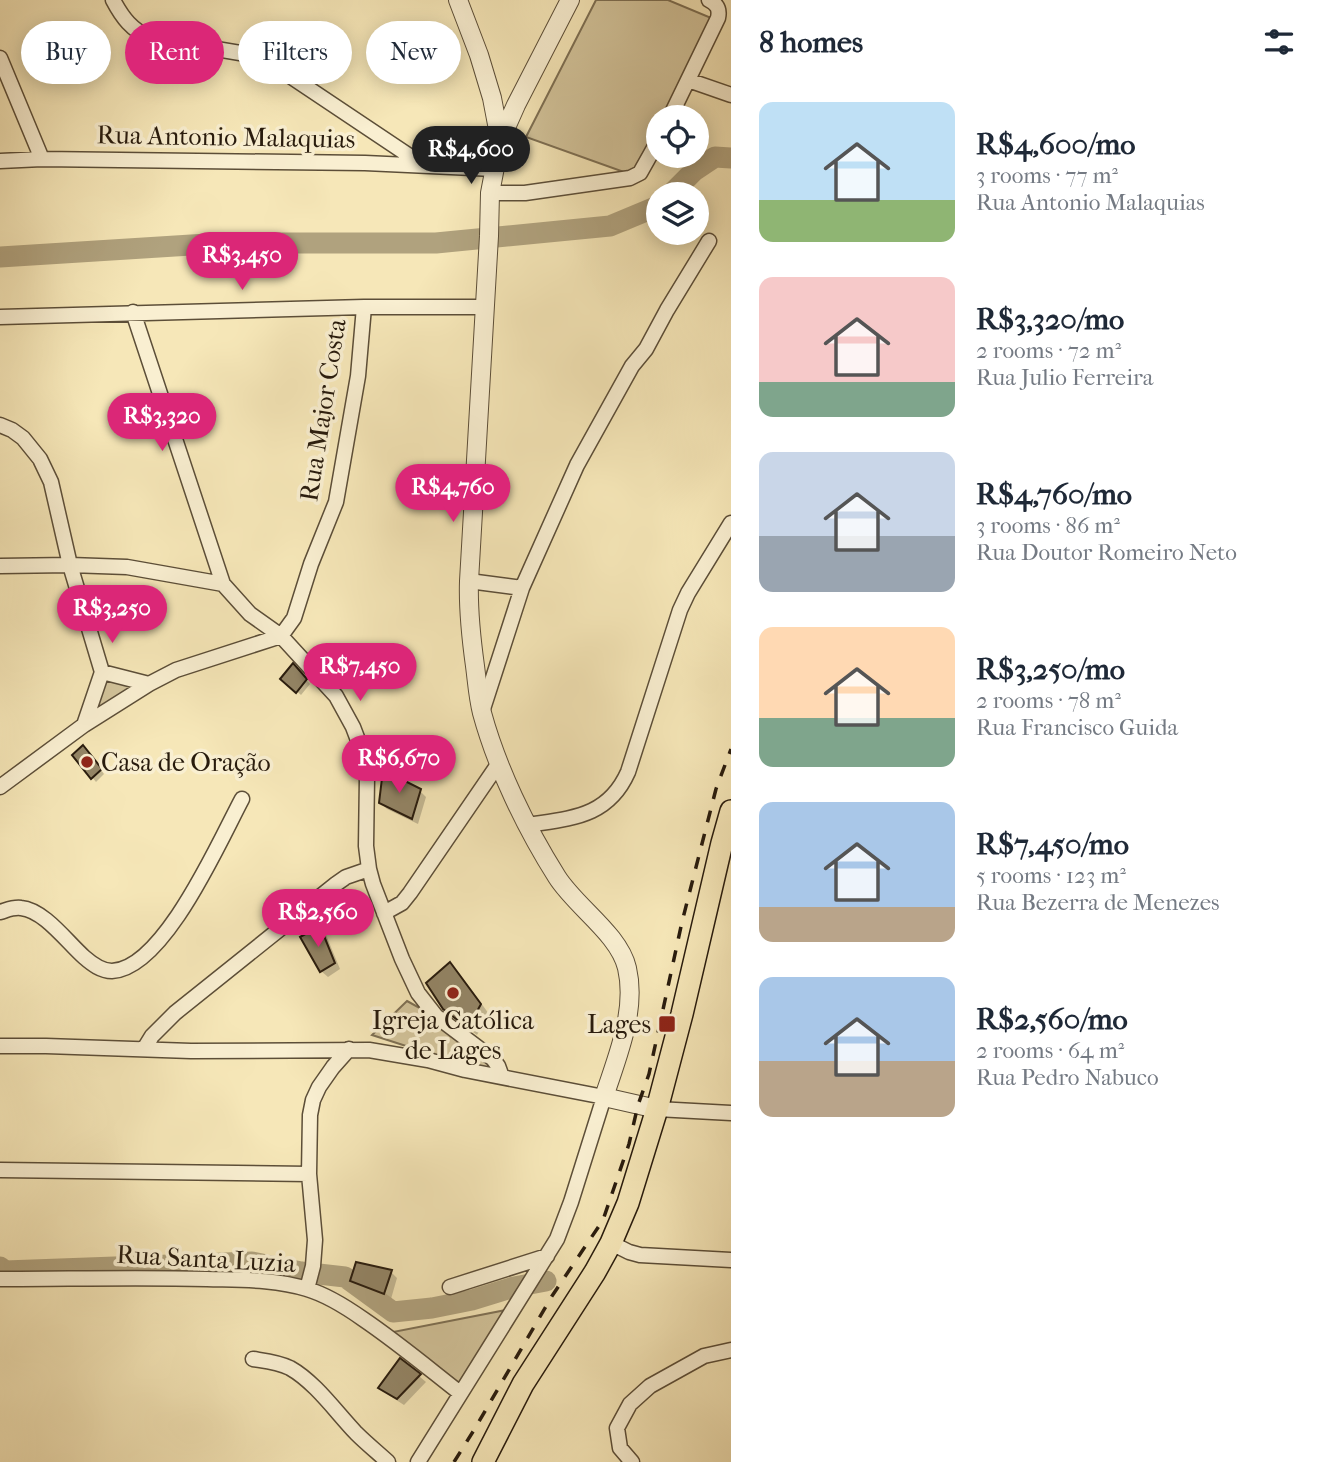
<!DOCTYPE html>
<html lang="en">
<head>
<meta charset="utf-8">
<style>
	:root { --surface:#fff; --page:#f2f2f3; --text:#1f2937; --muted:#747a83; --accent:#db2777 }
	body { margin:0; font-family:"IM FELL French Canon",serif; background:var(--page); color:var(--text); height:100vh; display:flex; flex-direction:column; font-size:26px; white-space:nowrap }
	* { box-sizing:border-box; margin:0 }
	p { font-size:23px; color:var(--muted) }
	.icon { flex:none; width:38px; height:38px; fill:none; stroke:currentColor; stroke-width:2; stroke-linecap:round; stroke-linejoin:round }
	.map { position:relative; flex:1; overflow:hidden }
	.sheet { display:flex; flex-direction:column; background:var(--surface); width:595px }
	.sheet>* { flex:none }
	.banner { position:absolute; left:21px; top:21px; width:604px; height:63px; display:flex; gap:14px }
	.controls { position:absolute; left:646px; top:105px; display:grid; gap:14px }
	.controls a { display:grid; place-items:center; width:63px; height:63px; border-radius:50%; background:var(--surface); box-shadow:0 4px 18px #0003; font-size:35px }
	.price { position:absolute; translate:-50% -60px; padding:0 16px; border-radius:24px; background:var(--accent); color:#fff; font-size:23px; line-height:46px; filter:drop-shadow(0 2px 4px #0008) }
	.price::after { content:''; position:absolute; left:50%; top:42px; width:21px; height:16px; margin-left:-10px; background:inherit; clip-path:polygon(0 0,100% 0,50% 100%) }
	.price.selected { background:#222; color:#fff }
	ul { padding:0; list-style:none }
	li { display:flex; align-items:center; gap:21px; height:175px; padding:0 28px }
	li span { display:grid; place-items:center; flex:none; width:196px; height:140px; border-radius:14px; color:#555 }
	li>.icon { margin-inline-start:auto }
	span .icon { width:84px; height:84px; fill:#fffc; stroke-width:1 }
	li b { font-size:30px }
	h2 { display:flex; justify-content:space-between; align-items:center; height:84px; padding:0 28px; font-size:30px }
	.pill { padding:0 24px; border-radius:32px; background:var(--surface); box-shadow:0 4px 18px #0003; font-size:24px; line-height:63px }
	.pill.selected { background:var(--accent); color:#fff }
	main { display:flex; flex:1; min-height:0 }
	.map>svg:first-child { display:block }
	.green { fill:#d3c49b; stroke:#7e7054; stroke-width:2 }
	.shadow { fill:#0003 }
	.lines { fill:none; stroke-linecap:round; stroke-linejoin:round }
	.river { stroke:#b0a27e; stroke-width:21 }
	.building { fill:#938566; stroke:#281b0d; stroke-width:2 }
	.minor-casing { stroke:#5c4e38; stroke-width:17 }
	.tertiary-casing { stroke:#5c4e38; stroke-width:20 }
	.primary-casing { stroke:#281b0d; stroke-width:24 }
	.minor { stroke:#f9efd1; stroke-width:14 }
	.tertiary { stroke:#f9efd1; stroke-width:18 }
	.primary { stroke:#f6e7b8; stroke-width:21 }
	.rail { stroke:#281b0d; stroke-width:3.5; stroke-dasharray:12 12; stroke-linecap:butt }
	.poi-dot { fill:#8f2418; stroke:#f9efd1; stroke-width:2.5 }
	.labels { text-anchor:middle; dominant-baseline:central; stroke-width:7; stroke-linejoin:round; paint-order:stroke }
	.street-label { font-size:26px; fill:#281b0d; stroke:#f9efd1 }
	.poi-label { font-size:26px; fill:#281b0d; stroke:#f9efd1; text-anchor:start }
</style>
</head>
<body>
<main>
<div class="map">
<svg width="731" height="1462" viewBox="0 0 731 1462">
	<rect width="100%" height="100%" fill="#f6e7b8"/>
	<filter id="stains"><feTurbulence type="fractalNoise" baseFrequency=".00286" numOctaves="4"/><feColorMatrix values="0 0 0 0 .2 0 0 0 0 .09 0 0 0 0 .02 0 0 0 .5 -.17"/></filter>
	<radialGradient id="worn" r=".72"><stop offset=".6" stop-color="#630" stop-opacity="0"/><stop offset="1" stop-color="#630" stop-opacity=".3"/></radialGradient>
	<path class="green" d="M596,0h72l48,20 -50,97h-8v15l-23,44 -109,-39z
		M103,677l36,6 -51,38z
		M407,1001l58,32 37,44 -130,-42z
		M506,1310l-46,74 -67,-52z"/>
	<path class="shadow" d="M293,666l17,18 -9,11 -18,-16z
		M87,751l17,23 -8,8 -22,-27z
		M420,791l6,6 -8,27 -31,-15 -7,-7z
		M320,928l6,7 14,34 -12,8 -7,-6z
		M450,965l9,8 30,41 -12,21 -23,-17 -10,-10z
		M391,1272l6,6 -6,21 -32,-12 -7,-7z
		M400,1360l26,22 -22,23 -17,-11 -7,-6z"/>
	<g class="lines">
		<path class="river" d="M671,194l23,-23 21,-14 16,1
			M0,257l223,-14h213l174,-17 48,-20
			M0,1267l5,4 247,-9 49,10 44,5 48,35 39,-4 40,-8 42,-13 32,-6"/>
	</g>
	<path class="building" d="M293,663l14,16 -11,14 -16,-14z
		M83,745l19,24 -11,10 -19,-24z
		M383,770l38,19 -9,30 -33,-16z
		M320,926l15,37 -15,9 -20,-35z
		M450,962l31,42 -13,24 -25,-19 -17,-26z
		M356,1262l36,8 -8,24 -34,-13z
		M400,1358l21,16 -24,25 -19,-11z"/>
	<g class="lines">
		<g class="minor-casing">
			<path id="minor" d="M113,0c9,17 19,31 38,38l95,16 17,6 18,10 142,95
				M0,58l42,101
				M688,80l43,15
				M670,117l48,-99c2,-9 -1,-14 -9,-18
				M0,161l42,-2 323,4 129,6
				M490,193h35l105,-15 10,-5 18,-32
				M133,312l90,272
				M0,317l364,-10h120
				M0,425l12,5 11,8 17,21 11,23 19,83 32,107 -18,53
				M0,566l70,-1 57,2 96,17 27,30 31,22 55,60 17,31 11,29 3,21 -1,69 3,23 4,15 29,75 16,34 18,23 57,43 5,7 4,11
				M469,581l53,7
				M102,672l47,12
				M482,712l40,-124 55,-123 55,-99 14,-17 21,-39 42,-69
				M0,787l84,-62 65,-41 27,-14 105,-34 13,-18 17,-54 25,-62 22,-126 6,-69
				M528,825c44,-7 80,-8 100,-53l52,-162 8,-17 43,-70
				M0,912c7,-2 13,-5 21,-4 23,2 46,34 63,49 8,7 17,14 28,14 52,-2 108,-131 130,-172
				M384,913l18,-10 8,-10 89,-130
				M0,1046h46l145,5 178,-1 59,10 37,10 139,27 -33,105 -14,37 -139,223
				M144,1049l8,-13 23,-23 161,-129 10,-7 23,-8
				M657,1109l74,4
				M0,1170l309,4
				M611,1243l18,9 11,3 91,5
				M0,1279c69,0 138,-2 207,0 33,1 68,0 100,10 20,6 39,18 56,30 34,23 65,49 97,74
				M450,1287l97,-31
				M307,1289l6,-23 2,-26 -6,-66 1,-59 3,-15 6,-13 14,-20 16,-18
				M253,1359c13,2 25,3 37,9 25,14 46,44 66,65 10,10 21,19 32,29
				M632,1462l-12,-14 -3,-20 13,-24 20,-18 54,-30 27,-6"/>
		</g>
		<g class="tertiary-casing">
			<path id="tertiary" d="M458,0l21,55 13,43 8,42
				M570,0l-54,105 -16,36 -10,52 -1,43 -20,345c-1,29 2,56 6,85 2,15 3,31 7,47 15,55 44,115 75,164 19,30 62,57 70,91 10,43 -10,89 -23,129l53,12"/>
		</g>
		<g class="primary-casing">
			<path id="primary" d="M483,1462l40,-78 72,-112 16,-29 17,-40 29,-94 25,-95 40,-171 9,-32"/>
		</g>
		<use href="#minor" class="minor"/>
		<use href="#tertiary" class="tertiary"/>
		<use href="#primary" class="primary"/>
		<path class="rail" d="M454,1462l20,-32 78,-134 51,-76 26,-76 9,-39 11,-31 33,-152 34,-133 15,-40"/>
	</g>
	<g class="poi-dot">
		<circle cx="87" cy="762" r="7"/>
		<circle cx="453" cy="993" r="7"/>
		<rect x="658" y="1015" width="18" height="18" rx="3.5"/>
	</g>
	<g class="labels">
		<g class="street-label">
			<text transform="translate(226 137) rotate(1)">Rua Antonio Malaquias</text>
			<text transform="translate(323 410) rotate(-81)">Rua Major Costa</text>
			<text transform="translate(206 1259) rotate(3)">Rua Santa Luzia</text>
		</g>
		<g class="poi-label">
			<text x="101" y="762">Casa de Oração</text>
			<text x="453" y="1020" text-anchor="middle">Igreja Católica<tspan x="453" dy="30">de Lages</tspan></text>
			<text x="651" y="1024" text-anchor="end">Lages</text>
		</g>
	</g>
	<rect width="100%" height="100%" filter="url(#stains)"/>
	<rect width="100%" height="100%" fill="url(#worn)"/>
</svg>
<div class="controls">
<a><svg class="icon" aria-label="locate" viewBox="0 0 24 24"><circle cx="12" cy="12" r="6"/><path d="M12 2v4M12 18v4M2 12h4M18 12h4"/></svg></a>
<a><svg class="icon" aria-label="layers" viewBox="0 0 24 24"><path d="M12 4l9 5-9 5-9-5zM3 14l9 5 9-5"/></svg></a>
</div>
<b class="price selected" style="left:471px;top:186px">R$4,600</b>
<b class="price" style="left:242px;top:292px">R$3,450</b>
<b class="price" style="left:162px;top:453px">R$3,320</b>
<b class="price" style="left:453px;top:524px">R$4,760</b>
<b class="price" style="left:112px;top:645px">R$3,250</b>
<b class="price" style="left:360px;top:703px">R$7,450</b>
<b class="price" style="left:399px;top:795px">R$6,670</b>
<b class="price" style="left:318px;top:949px">R$2,560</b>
<div class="banner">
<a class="pill">Buy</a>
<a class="pill selected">Rent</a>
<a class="pill">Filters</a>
<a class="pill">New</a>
</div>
</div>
<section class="sheet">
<h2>8 homes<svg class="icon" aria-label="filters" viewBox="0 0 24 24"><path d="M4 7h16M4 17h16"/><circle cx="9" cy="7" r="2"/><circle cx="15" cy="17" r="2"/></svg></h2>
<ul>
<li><span style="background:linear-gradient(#bfe0f5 70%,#8fb573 0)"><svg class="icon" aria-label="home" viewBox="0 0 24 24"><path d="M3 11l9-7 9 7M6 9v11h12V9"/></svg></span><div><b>R$4,600/mo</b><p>3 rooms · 77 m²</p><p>Rua Antonio Malaquias</p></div></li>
<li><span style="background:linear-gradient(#f6c9c9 75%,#7fa58c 0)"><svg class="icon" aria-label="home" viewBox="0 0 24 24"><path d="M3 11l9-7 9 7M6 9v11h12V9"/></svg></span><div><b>R$3,320/mo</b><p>2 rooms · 72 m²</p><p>Rua Julio Ferreira</p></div></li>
<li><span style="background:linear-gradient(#c9d6e8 60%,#9aa5b1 0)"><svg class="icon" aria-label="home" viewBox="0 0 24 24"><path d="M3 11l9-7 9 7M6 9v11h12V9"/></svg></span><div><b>R$4,760/mo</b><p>3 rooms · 86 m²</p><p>Rua Doutor Romeiro Neto</p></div></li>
<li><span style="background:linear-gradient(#ffd9b3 65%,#7fa58c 0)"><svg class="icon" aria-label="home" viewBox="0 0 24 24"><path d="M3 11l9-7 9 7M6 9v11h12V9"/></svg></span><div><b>R$3,250/mo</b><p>2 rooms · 78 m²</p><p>Rua Francisco Guida</p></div></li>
<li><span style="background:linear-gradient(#a9c7e8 75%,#b9a48a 0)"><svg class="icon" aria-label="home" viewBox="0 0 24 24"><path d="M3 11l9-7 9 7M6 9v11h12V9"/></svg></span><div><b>R$7,450/mo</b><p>5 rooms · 123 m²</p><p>Rua Bezerra de Menezes</p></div></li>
<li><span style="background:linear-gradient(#a9c7e8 60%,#b9a48a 0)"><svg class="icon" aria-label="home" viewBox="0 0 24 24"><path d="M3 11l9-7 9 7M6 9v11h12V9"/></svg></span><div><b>R$2,560/mo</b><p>2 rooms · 64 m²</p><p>Rua Pedro Nabuco</p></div></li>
</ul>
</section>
</main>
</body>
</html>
